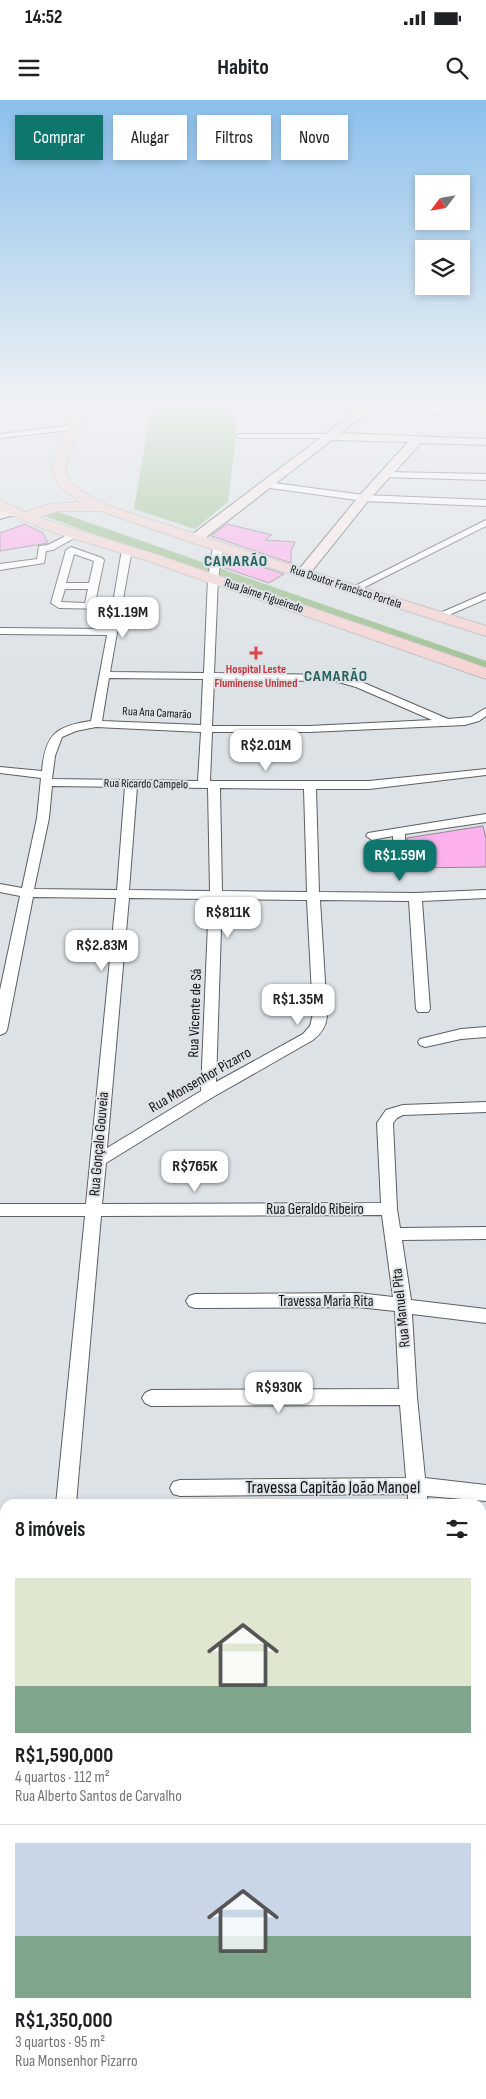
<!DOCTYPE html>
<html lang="pt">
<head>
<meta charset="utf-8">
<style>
	:root { --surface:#fff; --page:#f6f6f6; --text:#202124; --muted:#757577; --line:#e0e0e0; --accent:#0f766e }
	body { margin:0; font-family:"Sofia Sans Condensed",sans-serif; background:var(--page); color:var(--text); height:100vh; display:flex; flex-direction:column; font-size:19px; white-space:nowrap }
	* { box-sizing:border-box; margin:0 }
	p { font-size:16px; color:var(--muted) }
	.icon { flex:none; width:28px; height:28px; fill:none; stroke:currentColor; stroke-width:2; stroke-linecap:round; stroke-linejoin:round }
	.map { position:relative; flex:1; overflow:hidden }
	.panel { position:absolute; left:0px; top:1399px; width:486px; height:601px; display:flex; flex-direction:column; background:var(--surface); border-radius:15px 15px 0 0; box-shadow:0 2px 8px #0003 }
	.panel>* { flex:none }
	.top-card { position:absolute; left:15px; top:15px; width:456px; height:45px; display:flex; gap:10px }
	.needle { width:32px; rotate:239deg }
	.tools { position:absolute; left:415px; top:75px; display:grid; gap:10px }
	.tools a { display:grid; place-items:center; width:55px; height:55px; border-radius:0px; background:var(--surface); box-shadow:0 2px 8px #0003; font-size:25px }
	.price { position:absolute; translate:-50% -42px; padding:0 11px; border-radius:10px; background:#fff; color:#222; font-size:16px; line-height:32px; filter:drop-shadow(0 1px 2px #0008) }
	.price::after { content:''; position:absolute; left:50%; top:30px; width:15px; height:11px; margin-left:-8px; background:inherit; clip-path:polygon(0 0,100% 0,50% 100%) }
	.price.on { background:var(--accent); color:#fff }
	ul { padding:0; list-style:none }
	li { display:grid; align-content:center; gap:10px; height:265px; padding:0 15px }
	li+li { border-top:1px solid var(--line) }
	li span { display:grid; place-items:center; height:155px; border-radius:0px; color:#555 }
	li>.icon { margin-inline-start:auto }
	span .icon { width:90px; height:90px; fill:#fffc; stroke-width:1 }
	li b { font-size:21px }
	h2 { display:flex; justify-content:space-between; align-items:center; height:60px; padding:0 15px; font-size:21px }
	.tag { padding:0 18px; border-radius:0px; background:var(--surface); box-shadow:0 2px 8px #0003; font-size:18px; line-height:45px }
	.tag.on { background:var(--accent); color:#fff }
	.status { display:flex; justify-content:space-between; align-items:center; height:35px; padding:0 25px; background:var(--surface); direction:ltr }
	.status svg { height:14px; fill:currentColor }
	header { display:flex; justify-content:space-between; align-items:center; height:65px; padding:0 15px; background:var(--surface); font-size:22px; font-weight:700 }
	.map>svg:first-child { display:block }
	.green { fill:#9cc08f }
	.building { fill:#fcb0ec; stroke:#8f8a8e }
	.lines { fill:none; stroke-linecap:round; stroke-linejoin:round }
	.street-casing { stroke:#5c5f63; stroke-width:2 }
	.secondary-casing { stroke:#5c5f63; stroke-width:2 }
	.primary-casing { stroke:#bdbdbd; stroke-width:2 }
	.street { fill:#fff; fill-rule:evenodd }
	.secondary { fill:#fae9e9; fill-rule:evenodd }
	.primary { fill:#f5d4d3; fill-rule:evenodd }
	.health-dot { fill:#e0444e; stroke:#dde2e6; stroke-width:2 }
	.labels { text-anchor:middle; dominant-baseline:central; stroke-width:4; stroke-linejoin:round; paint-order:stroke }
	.far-street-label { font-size:12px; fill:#121415; stroke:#dde2e6 }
	.far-health-label { font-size:12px; font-weight:bold; fill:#be3a42; stroke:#dde2e6 }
	.street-label { font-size:15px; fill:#121415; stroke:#dde2e6 }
	.far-district-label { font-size:16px; font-weight:bold; letter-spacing:1px; fill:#28625e; stroke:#dde2e6 }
	.near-street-label { font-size:18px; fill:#121415; stroke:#dde2e6 }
</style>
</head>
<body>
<div class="status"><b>14:52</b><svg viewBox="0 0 49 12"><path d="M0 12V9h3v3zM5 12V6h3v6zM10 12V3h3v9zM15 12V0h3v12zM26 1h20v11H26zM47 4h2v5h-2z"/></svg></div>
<header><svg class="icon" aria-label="menu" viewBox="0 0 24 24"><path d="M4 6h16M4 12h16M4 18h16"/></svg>Habito<svg class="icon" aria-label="search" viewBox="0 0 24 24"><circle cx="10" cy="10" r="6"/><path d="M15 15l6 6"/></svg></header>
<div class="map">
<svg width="486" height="1999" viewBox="0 0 486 1999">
	<rect width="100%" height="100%" fill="#dde2e6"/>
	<path class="green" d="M152,302h71l15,18 -10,82 -33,27 -61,-20z
		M47,408l439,153v13l-450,-161z"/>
	<path class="building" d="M25,424l18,9 5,10 -48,8v-18z
		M227,424l45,11 -7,5 30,2 -4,9v12l-80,-27z
		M228,456l56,18 -15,9 -47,-16z
		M483,726l3,13v28l-76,1 -3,-30z"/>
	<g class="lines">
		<g class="street-casing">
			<path id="street" d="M30,302h18l-4,2 -44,7v-4z
				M227,302h8v3l127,2 4,-2 120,3v4l-118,-3 -4,2 -130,-2 -7,-2z
				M74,325l4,2 -1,2 -77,9v-4z
				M238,334h91l4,2 -4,2h-91z
				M385,372l101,2v6l-104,-3v-4z
				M266,382l98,13 122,5v6l-122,-5 -101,-14v-4z
				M486,420v6l-129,65h-6l-2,-2z
				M75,431l3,1v4l-25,14 -7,1 -2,12 -44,7v-6l37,-5 2,-13 9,-1z
				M218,444l5,3 -5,31 -4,95 121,2 29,8 84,36 23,-2 15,-9v8l-7,5 -14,4 -156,7h-97l-2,49h159l117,-12v6l-117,14h-53l3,103 96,1 71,-3v8l-64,3 8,108 -2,3h-10l-2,-3 -7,-108 -89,-1 7,114c0,11 -5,19 -14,26l-100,57 -107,66 -4,41 279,-1 -4,-80 9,-13 17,-5 83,-3v10l-83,3 -6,3 -4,5 4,86 3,19 86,-1v12l-84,1 9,60 75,9v14l-74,-9 5,83 8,81 61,7v16l-59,-5 1,8h-20v-10l-228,2 -7,-2 -3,-6 3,-6 7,-2 226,-2 -6,-73 -249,1 -6,-3 -3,-5 3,-5 6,-3 248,-1 -4,-78 -37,-4 -163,1 -6,-2 -3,-5 3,-5 6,-2 163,-1 35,4 -11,-82 -281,1 -25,288h-20l29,-288h-85v-12h86l30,-306 -83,-1 -26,133 -2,3 -5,2v-45l20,-94 -20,-4v-8l22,4 15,-70 4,-40 -41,-5v-6l42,4c3,-36 13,-45 49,-50l16,-86 -107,-1v-6l108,1 3,-20 -52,-1 -8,-5 15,-53 5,-3 31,11 2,2 -9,43h18l9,-54 5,-3 5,3 -22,123 94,1 4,-95 5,-31zM74,454l20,7 -5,22h-23zM65,489h23l-3,14 -24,-1zM109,578l94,1 -2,46 -99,-4zM214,580l121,1 21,6 76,33 -123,6h-97zM96,627l105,5 -3,49 -146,-2 3,-23 7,-19 14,-6zM52,686l73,1 -8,103 -83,-1 15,-71zM137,687l71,1 2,103 -81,-1zM220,688l84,1 3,103 -85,-1zM129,798l80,1 -8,192 -94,57zM222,799l85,1 6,114 -3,12 -7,8 -87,48z
				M486,493v6l-44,19h-8l-1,-2z
				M486,714v8l-81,12 1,30 -6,4 -6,-4 -1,-28 -21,4 -6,-4 2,-3z
				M486,927v10l-25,2 -36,8 -5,-2 -2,-3 2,-3 41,-10z
				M481,1984l5,2v13h-21v-4h16z
				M162,1995h26v4h-26z"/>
		</g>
		<g class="secondary-casing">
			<path id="secondary" d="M363,302h10l-9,13 -23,18 145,6v6l-65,-2 -53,58 -60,75h-10l-2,-3 64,-78 48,-53 -76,-2 -132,102h-10l-1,-3 1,-3 166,-125z
				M13,407l6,4 -2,3 -17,5v-8z
				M0,1585h5v30h-5z
				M481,1590h5v30h-5z"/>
		</g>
		<g class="primary-casing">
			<path id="primary" d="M70,302h12c-1,9 0,21 -3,30 -6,15 -21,34 -8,50 18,21 72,35 100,44 104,35 210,67 315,100v10l-296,-94 -89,-31h-41l-23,6 118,37 295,101 36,13v11l-341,-119 -96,-29 -49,-21v-10l25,12 26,-8 29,-2 -22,-17 -6,-19 6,-18 9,-17z"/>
		</g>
		<use href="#street" class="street"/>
		<use href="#secondary" class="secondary"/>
		<use href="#primary" class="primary"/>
	</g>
	<linearGradient id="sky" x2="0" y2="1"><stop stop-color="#8bc0ec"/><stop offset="0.52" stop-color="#f0f2f4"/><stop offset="1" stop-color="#f0f2f4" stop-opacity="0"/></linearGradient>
	<rect width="486" height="582" fill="url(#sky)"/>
	<path class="health-dot" d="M253.5 545.5h5v5h5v5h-5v5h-5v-5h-5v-5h5z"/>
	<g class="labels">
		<g class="far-street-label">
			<text transform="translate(346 487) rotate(18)">Rua Doutor Francisco Portela</text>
			<text transform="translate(264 496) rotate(19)">Rua Jaime Figueiredo</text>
			<text transform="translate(157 613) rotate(3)">Rua Ana Camarão</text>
			<text transform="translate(146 684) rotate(1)">Rua Ricardo Campelo</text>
		</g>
		<g class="far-health-label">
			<text x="256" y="569">Hospital Leste<tspan x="256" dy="14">Fluminense Unimed</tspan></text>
		</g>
		<g class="street-label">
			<text transform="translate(195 913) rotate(-88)">Rua Vicente de Sá</text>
			<text transform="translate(200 980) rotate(-30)">Rua Monsenhor Pizarro</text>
			<text transform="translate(99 1044) rotate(-85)">Rua Gonçalo Gouveia</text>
			<text x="315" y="1109">Rua Geraldo Ribeiro</text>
			<text x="326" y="1201">Travessa Maria Rita</text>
			<text transform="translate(401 1208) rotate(-96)">Rua Manuel Pita</text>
		</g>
		<g class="far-district-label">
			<text x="236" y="461">CAMARÃO</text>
			<text x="336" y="576">CAMARÃO</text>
		</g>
		<g class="near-street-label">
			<text x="333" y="1387">Travessa Capitão João Manoel</text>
		</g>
	</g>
</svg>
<div class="tools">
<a><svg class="needle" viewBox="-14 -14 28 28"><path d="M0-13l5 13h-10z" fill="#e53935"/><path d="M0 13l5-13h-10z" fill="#757577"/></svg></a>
<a><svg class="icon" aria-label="layers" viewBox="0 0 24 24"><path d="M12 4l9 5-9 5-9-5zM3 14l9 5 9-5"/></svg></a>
</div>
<b class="price" style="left:123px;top:539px">R$1.19M</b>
<b class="price" style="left:266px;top:672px">R$2.01M</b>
<b class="price on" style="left:400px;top:782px">R$1.59M</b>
<b class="price" style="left:228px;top:839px">R$811K</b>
<b class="price" style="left:102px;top:872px">R$2.83M</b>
<b class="price" style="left:298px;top:926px">R$1.35M</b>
<b class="price" style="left:195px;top:1093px">R$765K</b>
<b class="price" style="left:279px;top:1314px">R$930K</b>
<div class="top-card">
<a class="tag on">Comprar</a>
<a class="tag">Alugar</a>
<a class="tag">Filtros</a>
<a class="tag">Novo</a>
</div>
<section class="panel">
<h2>8 imóveis<svg class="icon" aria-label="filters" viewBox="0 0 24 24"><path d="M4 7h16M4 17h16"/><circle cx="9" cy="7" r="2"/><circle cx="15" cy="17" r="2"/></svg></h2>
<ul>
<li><span style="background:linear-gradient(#dfe7d0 70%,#7fa58c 0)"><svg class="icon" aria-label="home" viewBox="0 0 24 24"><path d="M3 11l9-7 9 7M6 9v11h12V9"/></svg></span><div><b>R$1,590,000</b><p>4 quartos · 112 m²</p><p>Rua Alberto Santos de Carvalho</p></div></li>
<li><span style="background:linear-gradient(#c9d6e8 60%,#7fa58c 0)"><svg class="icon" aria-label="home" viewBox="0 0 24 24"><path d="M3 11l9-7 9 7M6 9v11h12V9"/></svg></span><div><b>R$1,350,000</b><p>3 quartos · 95 m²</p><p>Rua Monsenhor Pizarro</p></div></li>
</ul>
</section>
</div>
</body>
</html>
